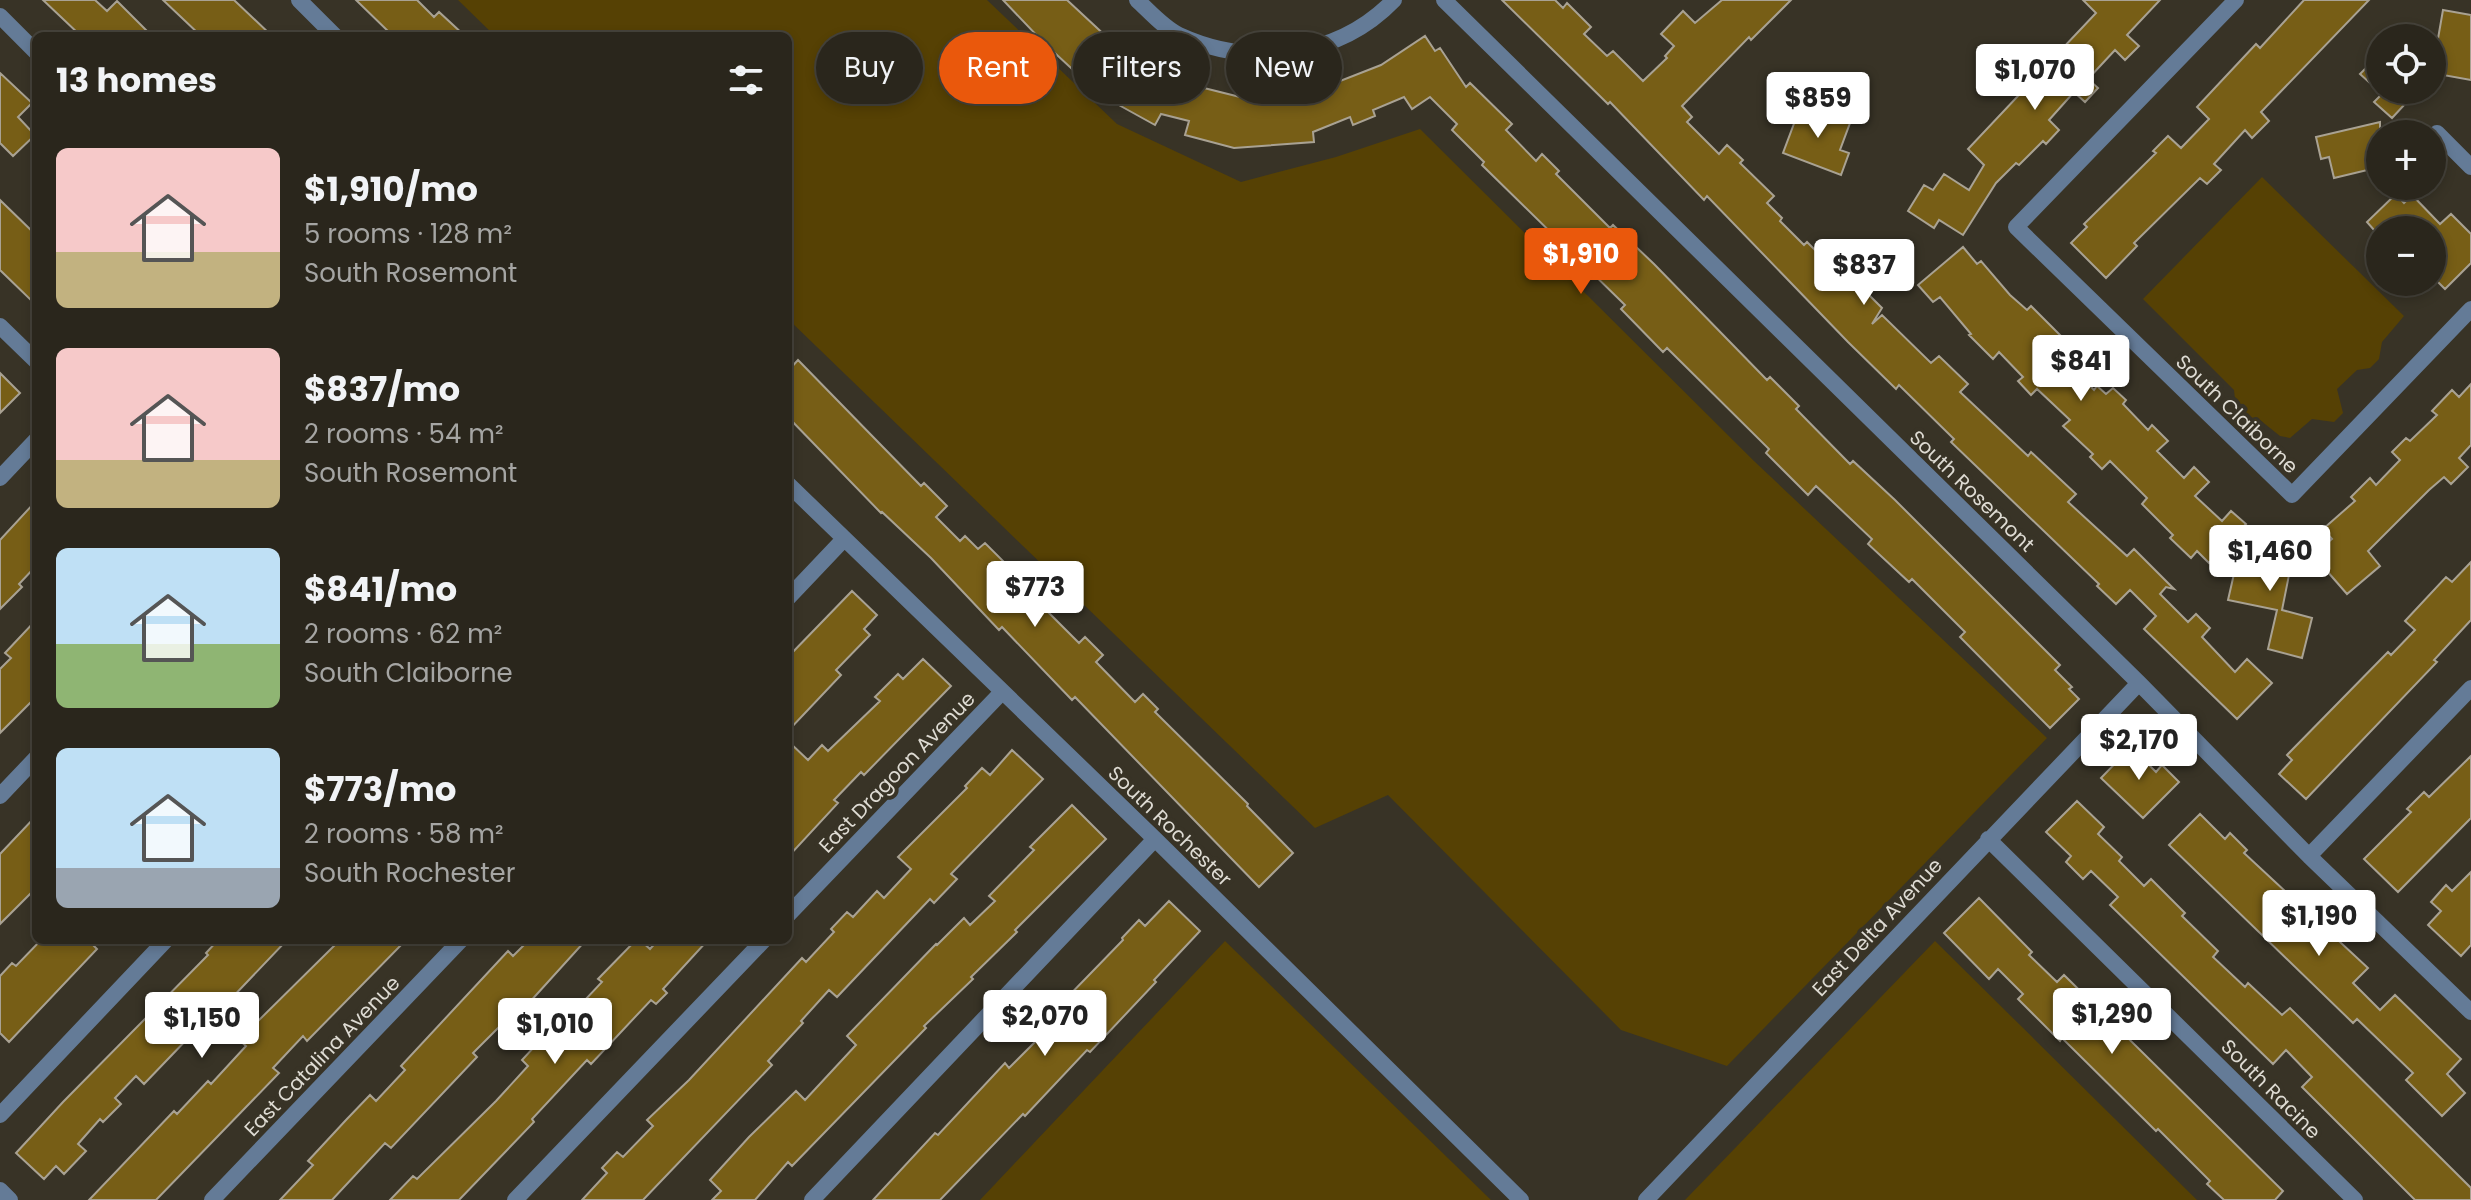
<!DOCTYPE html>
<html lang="en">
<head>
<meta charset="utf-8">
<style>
	:root { --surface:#2a261c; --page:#322e25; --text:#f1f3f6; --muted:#a5a5a3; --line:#46433b; --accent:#ea580c }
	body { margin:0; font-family:Poppins,sans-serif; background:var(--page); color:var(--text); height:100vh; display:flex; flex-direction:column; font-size:30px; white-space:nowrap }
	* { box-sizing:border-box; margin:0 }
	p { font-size:26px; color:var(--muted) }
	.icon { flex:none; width:44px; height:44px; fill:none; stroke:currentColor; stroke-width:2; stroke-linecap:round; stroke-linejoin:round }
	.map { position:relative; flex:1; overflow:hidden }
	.drawer { position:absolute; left:32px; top:32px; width:760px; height:912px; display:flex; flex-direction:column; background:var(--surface); border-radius:12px; box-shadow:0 4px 12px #0003,0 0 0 2px var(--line) }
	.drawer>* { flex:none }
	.top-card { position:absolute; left:816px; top:32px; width:760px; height:72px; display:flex; gap:16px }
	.fabs { position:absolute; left:2366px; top:24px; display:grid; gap:16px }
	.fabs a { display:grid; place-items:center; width:80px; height:80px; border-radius:50%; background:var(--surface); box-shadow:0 4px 12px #0003,0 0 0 2px var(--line); font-size:40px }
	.price { position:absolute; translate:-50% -68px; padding:0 18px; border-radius:8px; background:#fff; color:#222; font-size:26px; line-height:52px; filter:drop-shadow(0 2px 4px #0008) }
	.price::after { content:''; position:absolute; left:50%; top:48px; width:24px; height:18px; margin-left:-12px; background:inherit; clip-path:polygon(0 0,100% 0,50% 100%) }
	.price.on { background:var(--accent); color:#fff }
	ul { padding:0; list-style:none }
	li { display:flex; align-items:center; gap:24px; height:200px; padding:0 24px }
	li span { display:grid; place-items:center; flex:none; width:224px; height:160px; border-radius:12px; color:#555 }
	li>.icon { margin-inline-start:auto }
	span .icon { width:96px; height:96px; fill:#fffc; stroke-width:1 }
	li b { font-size:34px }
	h2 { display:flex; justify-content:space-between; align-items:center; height:96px; padding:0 24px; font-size:34px }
	.tag { padding:0 28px; border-radius:36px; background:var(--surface); box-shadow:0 4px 12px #0003,0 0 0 2px var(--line); font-size:28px; line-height:72px }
	.tag.on { background:var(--accent); color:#fff }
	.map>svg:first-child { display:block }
	.green { fill:#564104 }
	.building { fill:#775e16; stroke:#a9a293; stroke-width:2 }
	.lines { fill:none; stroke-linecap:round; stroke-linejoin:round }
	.minor { stroke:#647b97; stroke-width:16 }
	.labels { text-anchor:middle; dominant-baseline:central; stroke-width:8; stroke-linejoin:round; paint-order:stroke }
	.street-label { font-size:20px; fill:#dedbd3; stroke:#383326 }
</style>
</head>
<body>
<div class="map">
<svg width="2471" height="1200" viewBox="0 0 2471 1200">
	<rect width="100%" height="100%" fill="#383326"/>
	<path class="green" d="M458,0h529l130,124 124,58 95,-25 84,-28 334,332 293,277 -320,328 -106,-36 -233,-235 -73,33 -527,-509v-283h-293z
		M2262,177l142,139 -22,26 -3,17 -9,9 -13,2 -20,19 6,24 -9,9 -22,-3 -22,19 -10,-2 -20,-16 -23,2 -9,-7 7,-16 -1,-9 -91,-91z
		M1225,941l266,259h-511z
		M1935,941l262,259h-512z"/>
	<path class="building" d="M43,0h52l12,11 10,-10 35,35h-71z
		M163,0h71l38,36h-71z
		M356,0h61l17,17 5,-5 26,24h-72z
		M1003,0h64l71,66 3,-6 39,22 72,18 73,-5 -3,-7 59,-23 44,-29 10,15 5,-3 26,39 4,-4 42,41 -6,6 30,31 6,-7 17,17 -3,3 54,54 3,-3 41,39 113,116 3,-3 29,29 -3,3 54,55 3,-3 42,39 165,165 -5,5 17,17 -3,2 10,10 -29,29 -90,-91 5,-5 -53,-53 -3,3 -41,-38 4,-5 -56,-53 -8,9 -42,-42 3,-4 -102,-101 -4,4 -42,-43 4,-4 -143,-140 2,-3 -32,-32 5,-6 -27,-27 -18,12 -8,-12 -31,13 2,6 -22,9 -3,-8 -37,15 1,10 -80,6 -49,-13 4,-14 -28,-7 -6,11 -56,-31 -56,-52z
		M1502,0h53l8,8 4,-5 24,24 -7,7 23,22 6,-5 30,30 24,-23 -2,-2 9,-10 -13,-12 22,-23 12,12 27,-23h69l-40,40 -2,-3 -67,69 10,11 -5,5 32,32 8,-9 16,15 -3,3 34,33 -7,7 15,15 -2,3 24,24 3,-3 43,43 5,-4 27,27 -10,16 10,-9 49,48 8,-7 29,28 -8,8 68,64 3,-4 45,42 -8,8 59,54 7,-7 40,40 -8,-2 -6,7 28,28 8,-8 14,14 -8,9 33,35 12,-13 25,24 -35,36 -93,-90 12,-13 -26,-26 -14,14 -19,-18 2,-2 -148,-142 3,-3 -55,-54 -3,4 -48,-47 -141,-146 -3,4 -94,-98 -2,2z
		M2083,0h77l-33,35 12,11 -14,14 -10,-10 -27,29 10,9 -13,14 -11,-10 -25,28 10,10 -13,14 -3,-3 -24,24 -3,-2 -20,20 -33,52 -24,-15 -5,8 -26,-17 16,-26 9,5 11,-16 25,16 15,-25 -16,-16 50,-53 -7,-7 11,-11 7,6 67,-71z
		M2304,0h65l-108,112 8,9 -17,17 -7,-8 -31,34 7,6 -14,14 -7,-6 -66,65 3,3 -31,32 -35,-35 16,-16 -3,-3 72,-71 -3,-2 15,-15 13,12 28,-29 -12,-12 59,-63 4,4z
		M2443,10l28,5v65l-39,-7z
		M2380,54v38l-20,-18z
		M0,73l32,30 -14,14 17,18 -22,21 -13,-13z
		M2386,90h32l-26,28 -18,-16z
		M1801,105l49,18 -10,27 9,3 -8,22 -58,-22z
		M2380,122v45l-46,11 -5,-21 -8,2 -5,-22z
		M2396,194l8,9 8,-8 28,29 11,-10 20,20v29l-26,26 -13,-13v-46h-58l-7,-8z
		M0,200l36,35v70l-36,-35z
		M1963,247l14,17 4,-3 29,34 17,15 4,-4 34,34 -10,10 39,40 3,-4 9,8 7,-6 13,12 -3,4 25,26 4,-5 16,16 -11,10 27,27 10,-11 15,15 -14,14 27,25 9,-10 15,13 -37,39 -12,-12 -6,7 -21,-20 3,-3 -31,-31 5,-6 -37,-37 -8,8 -12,-12 3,-3 -30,-28 7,-6 -33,-31 -6,6 -13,-14 5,-4 -24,-25 -6,7 -24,-24 2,-1 -31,-37 -7,5 -15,-17z
		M798,360l123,126 3,-3 23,23 -11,11 24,24 5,-5 13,13 7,-6 28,28 -3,3 69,69 6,-6 18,18 -7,7 39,40 8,-8 15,15 -3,3 93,92 -1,2 46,47 -34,34 -184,-190 -3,3 -70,-73 -3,3 -68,-72 -49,-46 -1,1 -93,-96v-46z
		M0,373l20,20 -20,20z
		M2471,384v61l-12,13 9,9 -17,17 -7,-7 -15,13 -61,61 12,15 -33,28 -34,-39 19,-16 -9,-10 32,-28 -4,-4 19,-19 6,7 24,-25 -8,-8 14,-14 4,3 27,-26 -5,-4 20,-21 7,7z
		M36,501v65l-17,18 3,3 -22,22v-69z
		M2242,539l52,11 -12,60 30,8 -10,40 -34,-9 9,-39 -49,-10z
		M2471,562v58l-37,40 3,2 -131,137 -27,-25 13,-14 -5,-5 101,-103 3,3 24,-25 -10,-9 41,-44 6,5z
		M852,591l25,24 -13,14 6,6 -34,35 5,5 -53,56v-74z
		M36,620v77l-36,36v-64l11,-11 -6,-5z
		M923,659l28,27 -87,89 -3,-3 -27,28 4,3 -50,54v-116l20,19 14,-15 6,6 52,-50 -5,-4 23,-23 5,5z
		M2131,747l25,25 6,-7 17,17 -36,36 -42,-40z
		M1012,750l31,29 -92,95 6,5 -23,24 -4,-4 -93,98 -8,-7 -28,31 2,2 -35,38 4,4 -129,135h-61l25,-27 -5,-5 15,-16 6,5 30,-31 -6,-6 42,-40 113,-122 4,4 28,-30 -3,-3 16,-17 6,5 24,-26 7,7 27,-29 -13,-12 69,-69 -2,-2 17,-18 8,7z
		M2471,756v62l-73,74 -34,-33 47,-47 -4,-3 17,-17 5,5z
		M2077,801l27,26 -6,7 24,23 -3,4 25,25 7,-7 34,34 -3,3 36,35 -5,6 32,30 3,-4 34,32 8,-7 181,180v12h-56l-113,-113 10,-10 -26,-27 -13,14 -163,-159 8,-8 -27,-26 -8,8 -17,-17 5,-6 -25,-24z
		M1072,805l34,34 -91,91 2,2 -46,45 2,2 -49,47 2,2 -134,138 -4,-4 -33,38h-43l9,-9 -11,-11 39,-43 47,-46 9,9 51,-55 -9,-9 89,-92 1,1 27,-27 6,7 25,-24 -6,-5 45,-46 -4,-3z
		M2200,814l25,25 5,-6 17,17 -3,3 124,115 -15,15 27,27 15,-15 66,64 -14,15 18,19 -23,23 -36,-36 7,-7 -56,-54 -4,4 -184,-178z
		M36,816v72l-36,36v-70z
		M2471,872v73l-10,11 -33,-31 13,-14 -10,-9 15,-17 6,6z
		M1979,898l53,54 -3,3 28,27 7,-7 219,216 -8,9h-51l-17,-16 3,-3 -52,-52 -2,2 -94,-93 -2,3 -42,-42 5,-5 -25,-25 -9,10 -45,-46z
		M1169,901l31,30 -46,49 2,2 -66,70 -3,-2 -62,66 -2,-2 -83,86h-67l62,-67 3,2 67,-72 4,5 27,-27 9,9 24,-26 -14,-14 68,-70 -1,-2 17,-18 6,6z
		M41,940h47l9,9 -88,93 -9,-9v-57l12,-13 4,3z
		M218,940h69l-60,63 25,24 88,-87h66l-99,101 -4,-5 -30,32 6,5 -123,127h-67l85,-89 3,3 31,-33 3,3 35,-38 -26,-23 -19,19 -9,-8 -48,50 -8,-8 -21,22 6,6 -18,18 -3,-3 -22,25 8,7 -22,23 -8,-8 -12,13 -28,-26 47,-51 145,-147 -2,-2z
		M529,940h57l-58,64 -3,-3 -52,52 4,4 -86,91 -6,-5 -53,57h-52l33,-35 -5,-4 38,-41 24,-25 6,6 29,-31 -4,-4 107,-115 5,5z
		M636,940h4l10,9 8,-9h50l-45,49 4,4 -11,11 -5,-4 -60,64 -4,-4 -55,59 2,3 -75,78h-69l23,-24 4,3 79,-78 32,-35 -6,-6 26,-28 3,4 51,-54 -4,-3z"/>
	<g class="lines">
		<path class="minor" d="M299,0l36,36
			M1137,0c12,11 27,28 42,35 72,33 159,23 215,-35
			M1444,0l695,683 170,173 162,156
			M2236,0l-220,227 276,268 179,-186
			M0,16l36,36
			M2437,133l34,34
			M0,326l36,35
			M0,478l36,-38
			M788,484l367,355 366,361
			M788,598l56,-59
			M0,796l36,-38
			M1988,839l367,361
			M2309,856l162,-168
			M788,915l214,-223
			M0,1115l166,-175
			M0,1190l10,10
			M212,1200l249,-260
			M515,1200l249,-260
			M812,1200l343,-361
			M1646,1200l493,-517"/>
	</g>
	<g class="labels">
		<g class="street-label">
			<text transform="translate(2237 414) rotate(44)">South Claiborne</text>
			<text transform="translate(1972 491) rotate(44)">South Rosemont</text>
			<text transform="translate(897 772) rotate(-46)">East Dragoon Avenue</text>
			<text transform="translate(1170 826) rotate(44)">South Rochester</text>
			<text transform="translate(1877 927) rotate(-47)">East Delta Avenue</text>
			<text transform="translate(322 1056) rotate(-46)">East Catalina Avenue</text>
			<text transform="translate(2271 1089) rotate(45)">South Racine</text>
		</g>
	</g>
</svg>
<div class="fabs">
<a><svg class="icon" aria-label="locate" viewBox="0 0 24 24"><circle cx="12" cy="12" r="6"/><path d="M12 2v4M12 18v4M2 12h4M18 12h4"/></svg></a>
<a>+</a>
<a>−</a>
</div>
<b class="price" style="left:2035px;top:112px">$1,070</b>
<b class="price" style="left:1818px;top:140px">$859</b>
<b class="price on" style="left:1581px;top:296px">$1,910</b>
<b class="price" style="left:1864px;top:307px">$837</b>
<b class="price" style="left:2081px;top:403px">$841</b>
<b class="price" style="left:2270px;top:593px">$1,460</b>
<b class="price" style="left:1035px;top:629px">$773</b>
<b class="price" style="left:2139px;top:782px">$2,170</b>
<b class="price" style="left:2319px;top:958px">$1,190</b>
<b class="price" style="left:2112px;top:1056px">$1,290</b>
<b class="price" style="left:1045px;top:1058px">$2,070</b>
<b class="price" style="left:202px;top:1060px">$1,150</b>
<b class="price" style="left:555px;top:1066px">$1,010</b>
<div class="top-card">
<a class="tag">Buy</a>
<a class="tag on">Rent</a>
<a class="tag">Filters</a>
<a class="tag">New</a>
</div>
<section class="drawer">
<h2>13 homes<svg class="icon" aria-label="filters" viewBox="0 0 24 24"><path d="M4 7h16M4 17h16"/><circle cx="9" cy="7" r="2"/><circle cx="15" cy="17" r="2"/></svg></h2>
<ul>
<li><span style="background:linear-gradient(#f6c9c9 65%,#c2b280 0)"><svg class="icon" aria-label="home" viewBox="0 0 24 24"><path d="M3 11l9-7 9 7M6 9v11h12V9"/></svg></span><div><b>$1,910/mo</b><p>5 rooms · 128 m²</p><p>South Rosemont</p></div></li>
<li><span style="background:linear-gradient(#f6c9c9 70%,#c2b280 0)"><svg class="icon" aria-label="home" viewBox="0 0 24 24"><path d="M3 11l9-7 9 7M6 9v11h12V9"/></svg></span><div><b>$837/mo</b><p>2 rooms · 54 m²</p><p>South Rosemont</p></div></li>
<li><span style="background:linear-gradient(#bfe0f5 60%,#8fb573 0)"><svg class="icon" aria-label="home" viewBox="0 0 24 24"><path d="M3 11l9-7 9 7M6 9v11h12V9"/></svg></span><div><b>$841/mo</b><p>2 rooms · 62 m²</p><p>South Claiborne</p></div></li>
<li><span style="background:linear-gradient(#bfe0f5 75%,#9aa5b1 0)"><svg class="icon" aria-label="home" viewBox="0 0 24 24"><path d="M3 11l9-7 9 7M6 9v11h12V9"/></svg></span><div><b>$773/mo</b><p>2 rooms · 58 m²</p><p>South Rochester</p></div></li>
</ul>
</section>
</div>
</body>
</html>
